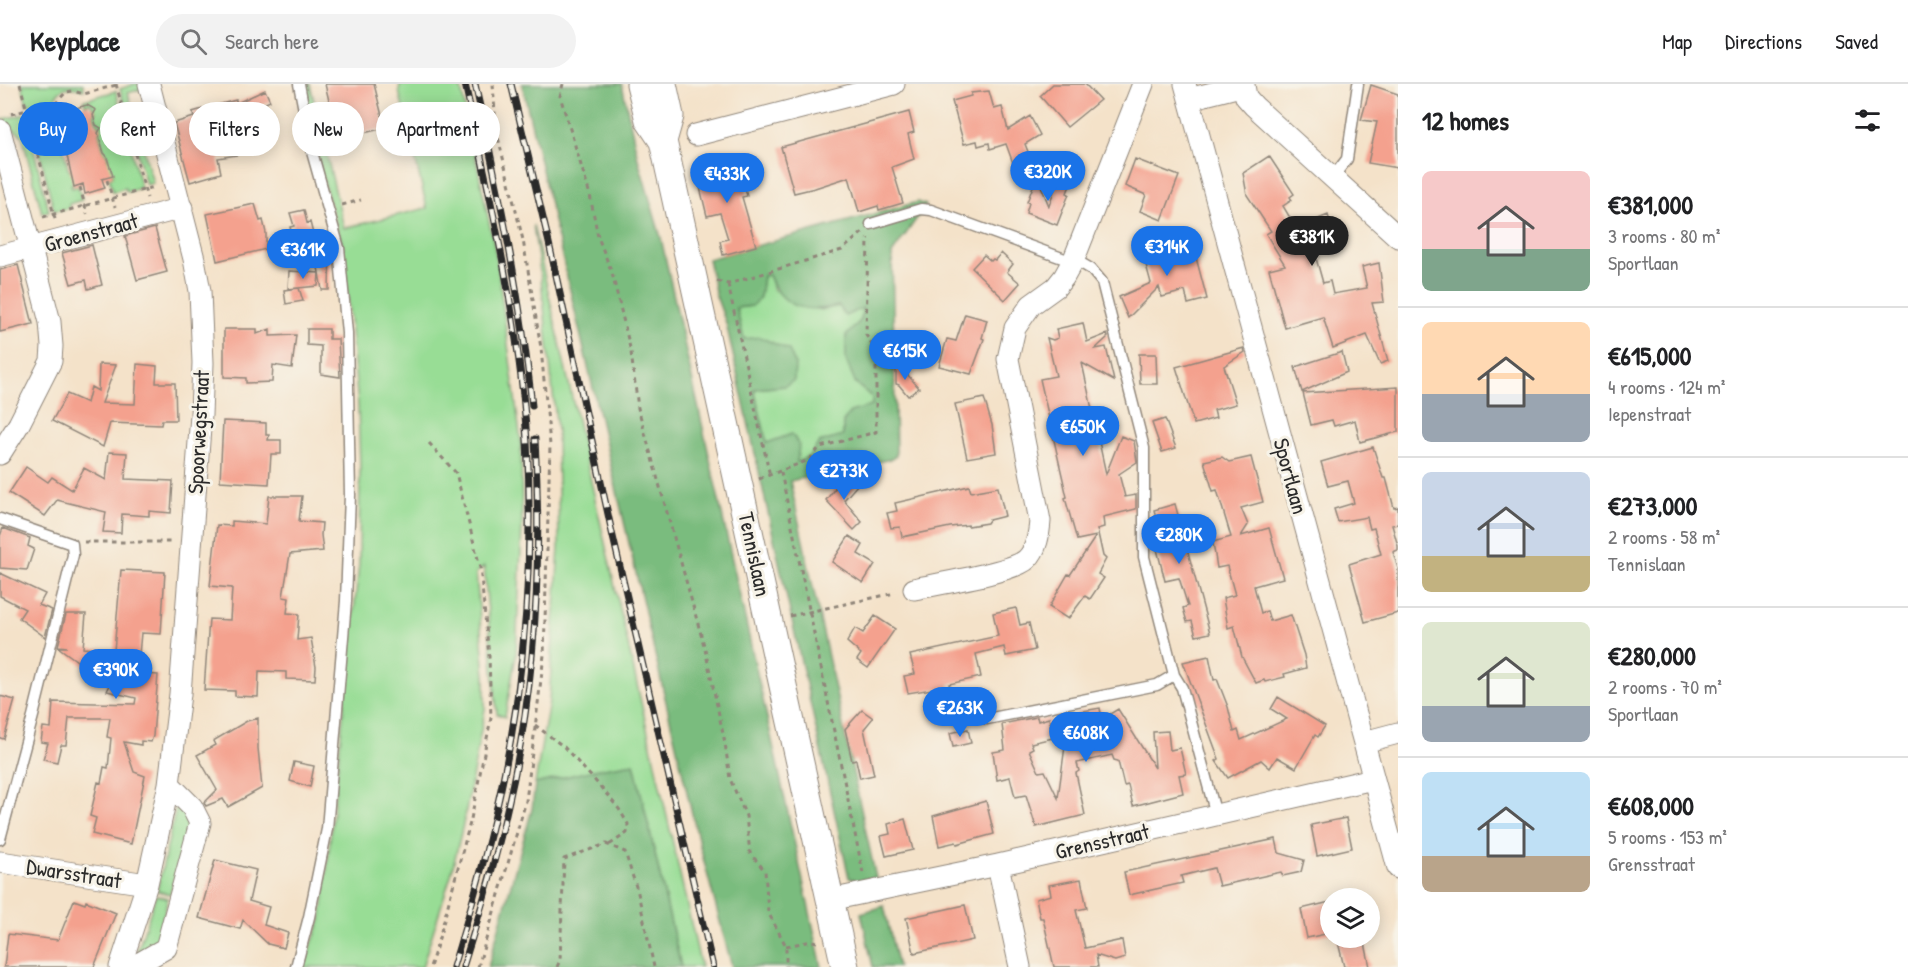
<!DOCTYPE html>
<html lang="en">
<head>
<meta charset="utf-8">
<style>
	:root { --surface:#fff; --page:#f2f2f2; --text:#202124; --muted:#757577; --line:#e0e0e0; --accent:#1a73e8 }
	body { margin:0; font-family:"Patrick Hand",sans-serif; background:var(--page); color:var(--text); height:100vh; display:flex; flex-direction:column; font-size:22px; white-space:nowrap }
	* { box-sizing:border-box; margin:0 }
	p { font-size:20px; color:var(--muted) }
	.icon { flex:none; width:33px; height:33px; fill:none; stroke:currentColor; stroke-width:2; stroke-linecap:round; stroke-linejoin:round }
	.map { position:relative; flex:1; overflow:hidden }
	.panel { display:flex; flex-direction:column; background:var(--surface); width:510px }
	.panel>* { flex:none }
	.guide { position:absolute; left:18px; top:18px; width:570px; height:54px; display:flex; gap:12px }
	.fabs { position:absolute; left:1320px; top:804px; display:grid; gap:12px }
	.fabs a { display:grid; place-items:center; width:60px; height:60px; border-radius:50%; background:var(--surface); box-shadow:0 3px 15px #0003; font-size:30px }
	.price { position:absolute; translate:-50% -51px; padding:0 14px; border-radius:21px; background:var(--accent); color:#fff; font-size:20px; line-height:39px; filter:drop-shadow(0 2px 3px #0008) }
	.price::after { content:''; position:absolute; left:50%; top:36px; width:18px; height:14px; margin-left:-9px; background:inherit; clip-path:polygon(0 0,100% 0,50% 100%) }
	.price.selected { background:#222; color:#fff }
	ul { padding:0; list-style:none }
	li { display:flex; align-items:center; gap:18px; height:150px; padding:0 24px }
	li+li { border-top:2px solid var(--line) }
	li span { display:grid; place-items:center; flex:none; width:168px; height:120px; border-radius:9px; color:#555 }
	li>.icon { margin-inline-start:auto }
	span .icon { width:72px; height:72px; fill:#fffc; stroke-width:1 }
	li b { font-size:26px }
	h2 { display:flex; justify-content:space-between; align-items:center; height:72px; padding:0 24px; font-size:26px }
	.tag { padding:0 21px; border-radius:27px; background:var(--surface); box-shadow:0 3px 15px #0003; font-size:21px; line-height:54px }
	.tag.selected { background:var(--accent); color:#fff }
	header { display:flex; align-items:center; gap:36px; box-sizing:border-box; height:84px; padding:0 30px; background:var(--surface); border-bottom:2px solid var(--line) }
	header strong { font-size:28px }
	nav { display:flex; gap:33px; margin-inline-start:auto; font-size:21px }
	.search { width:420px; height:54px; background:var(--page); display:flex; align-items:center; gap:15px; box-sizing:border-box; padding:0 21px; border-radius:33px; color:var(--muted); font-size:22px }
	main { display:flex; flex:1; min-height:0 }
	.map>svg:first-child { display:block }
	.green { fill:#98dd95; stroke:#628460; stroke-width:1.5 }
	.forest { fill:#7abc7e; stroke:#527454; stroke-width:1.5; fill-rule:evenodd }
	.building { fill:#f4a18e }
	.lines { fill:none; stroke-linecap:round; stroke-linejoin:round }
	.service-casing { stroke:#90867a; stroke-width:13 }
	.minor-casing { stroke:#90867a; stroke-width:23 }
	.tertiary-casing { stroke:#90867a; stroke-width:29 }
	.path { stroke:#90867a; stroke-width:3; stroke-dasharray:4.5 4.5; stroke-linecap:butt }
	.service { stroke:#fff; stroke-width:10 }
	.minor { stroke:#fff; stroke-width:21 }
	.tertiary { stroke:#fff; stroke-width:27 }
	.rail-casing { stroke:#2b2b2b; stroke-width:7 }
	.rail { stroke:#f7f3e8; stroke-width:4.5; stroke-dasharray:14; stroke-linecap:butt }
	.labels { text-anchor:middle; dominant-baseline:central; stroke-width:6; stroke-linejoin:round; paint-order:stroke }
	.street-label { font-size:22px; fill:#2b2b2b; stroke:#f7f3e8 }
</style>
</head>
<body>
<header>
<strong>Keyplace</strong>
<div class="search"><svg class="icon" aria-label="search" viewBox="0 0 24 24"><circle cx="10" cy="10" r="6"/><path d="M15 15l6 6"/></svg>Search here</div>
<nav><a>Map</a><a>Directions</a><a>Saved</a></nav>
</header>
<main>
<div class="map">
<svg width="1398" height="883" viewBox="0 0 1398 883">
	<rect width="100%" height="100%" fill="#f7f3e8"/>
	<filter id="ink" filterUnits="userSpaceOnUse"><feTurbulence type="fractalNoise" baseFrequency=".0167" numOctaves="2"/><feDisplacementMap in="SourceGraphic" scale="12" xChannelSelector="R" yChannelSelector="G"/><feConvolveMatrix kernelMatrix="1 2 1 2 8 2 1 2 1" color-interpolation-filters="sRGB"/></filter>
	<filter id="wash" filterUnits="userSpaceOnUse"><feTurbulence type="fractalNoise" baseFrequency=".008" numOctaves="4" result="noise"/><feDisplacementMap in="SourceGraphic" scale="24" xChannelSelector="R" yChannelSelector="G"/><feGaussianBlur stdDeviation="1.35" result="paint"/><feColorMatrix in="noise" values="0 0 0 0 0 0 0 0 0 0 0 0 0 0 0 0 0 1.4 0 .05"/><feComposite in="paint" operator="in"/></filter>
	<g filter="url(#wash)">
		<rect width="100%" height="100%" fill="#f4e2c9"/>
		<path class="green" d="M22,0h61l1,6c-11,-4 -25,-5 -29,9l-28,6z
			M135,0h5l2,5 -14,4 25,90 -7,2 -26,-96z
			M304,0h6l34,144 83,-20 -28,-117 1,-7h60l36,171 25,187 1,85 -6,128 -11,62 -8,-3 -13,-147 -8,6 9,103v33l-20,107 -14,59 -29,92h-119l18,-47 4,-31 34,-325 1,-96 -2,-63 -15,-158 -22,-74z
			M116,7l25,97 -14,4 -2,-4 -12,4 -4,-14 4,-1v-4l-3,1 -3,-13 1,-3 -1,-4 -3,-2 -5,-19 2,-3 -7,-15 2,-3 -6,-9 -5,2 -1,-5z
			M45,25l2,6 -7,5 2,4 3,2 6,-2 1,4 7,-2 2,8 -2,3c5,11 7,20 9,32l3,2 3,13h-3l1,4 6,-2 4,14 -13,4v4l-15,3 -24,-98z
			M25,30l24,97 -7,2 -20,-78 -16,-10 -2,-6z
			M533,141l168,742h-20l-47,-204 -36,6 -63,15 14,-83 10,-153 -2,-117 -16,-152z
			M769,191l5,15 47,20 18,-4 24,1 -2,13 -15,16 10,48 16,13v9l-29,16v14l-24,7 -10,14 -13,6 -29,-20 -13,-54 31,-3 -41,-47 -8,-31 16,-2 8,-9 3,-21z
			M181,722l9,4 -1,36 -8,5 -11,43 -13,-3 19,-83z
			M156,811l12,3 -7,27 5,8 -5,10 -25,12z"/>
		<path class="forest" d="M522,0h100l16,75 23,79 161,729h-90l-35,-132z
			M918,118l8,3 -34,49 4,202 -5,3 -101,22 86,397 -19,2 -8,-2 -123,-555 -10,-27 -8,-37zM769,191c13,34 37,38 70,31l6,10 18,-8 -2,12 -15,16v24l10,24 16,13v9l-22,6 -7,10v14l-24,7 -10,14 -12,5 2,-17 -7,-11 -25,9 -13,-54 31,-3 9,-6 1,-16 -6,-14 -29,-13 -16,2 -8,-31 16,-2 8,-9 3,-21z
			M634,679l47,204h-193l44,-158 3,-25 63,-15z
			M884,822l14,61h-25l-12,-54z"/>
		<g id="blocks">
			<path class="building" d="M325,0h49l11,44 -47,11z
				M1053,0h32l15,16 -33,27 -27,-31z
				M1371,1l27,9v74l-30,-5 9,-41 -16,-2z
				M265,6l5,11 -42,21 9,33 -19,3 3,15 -31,9 -16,-59 20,-6 -2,-5 44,-12 1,3z
				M989,7l5,18 8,-2 6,23 22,-14 10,19 -15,9 9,23 -17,7 -11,-30 -16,5 -1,-6 -11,3 -1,-5 -13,3 -12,-43 19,-5v-3z
				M87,21l9,5 -3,5 3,10 5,3 -3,5 6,20 2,2 7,21 -11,3 3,9 -20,6 -2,-10 -9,3 -10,-45 -3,-1 -8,-27z
				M909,28l5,20 -6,2 6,25 -22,8 11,36 -24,7 -1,-4 -19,6 -10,-35 -34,11 -21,5 -13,-46z
				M1269,72l25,38 -4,3 2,3 -9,6 13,22 32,-13 9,29 -23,7 9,32 7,-2 3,13 34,-6 -5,-21 17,-4 5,39 -12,1 16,58 -8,3 -13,-29 -34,13 -10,-31 -38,11 -16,-59 16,-4 -19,-31 5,-3 -24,-36 -4,-22z
				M736,75l11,37 -5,1 14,49 -33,9 -3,-14 8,-2 -8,-26 -13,3 -11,-45z
				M1135,75l44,17 -17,44 -22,-9 6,-16 -21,-9z
				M1037,92l12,30 9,-28 13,5 -4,10 2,1 -12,31 -31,-12 3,-10 -2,-1z
				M255,120l5,17 3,-1 3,13v16l-49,12 -10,-47z
				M304,126l3,13 3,-1 4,16 -20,5 -4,-16 4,-1 -4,-13z
				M155,144l12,44 -30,8 -12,-44z
				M1154,152l10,19 6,-1 1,3 23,-7 13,49 -19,5 -3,-13 -23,6 -3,-10 -31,31 -9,-21 32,-14 -11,-40z
				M92,161l10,40 -14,4 -2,-9 -15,4 -9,-31z
				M330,163l-1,43h-7l-7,-40z
				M1001,169l12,11 -6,8 13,11 -15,17 -33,-32 12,-13 7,6 2,-2 2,1z
				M18,181l15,59 -33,8v-62z
				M289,187l30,2 -1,13 -30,3z
				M299,204l4,13 -17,3 -2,-14z
				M965,230l22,6 -5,18 2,1 -13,35 -32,-8 8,-27 9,2z
				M1083,239l4,19 20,-8 1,3 -13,12 11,-2 8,34 -32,-18 24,111 15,-38 13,5 3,21 -18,12 6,23 11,-2v14l-33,8 1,10 -7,2 6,27 3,3 -8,15 6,4 -14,21 -5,-3 -17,23 -19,-12 19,-33 2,1 26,-39 -19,4 -12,-42 2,-1 -27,-118 16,-3 -9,-38 6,2 5,-2 -2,-9z
				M224,245h33v5l13,-5v7l26,-1 -4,33 -19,-3 -1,17 -26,1v-5l-22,-1z
				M307,245h22v10h9l2,38 -19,-3v-28l-14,-1z
				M1244,264l1,4 -21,14 12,38 -22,6 2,8 -22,6 -18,-57z
				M1342,268l5,20 -45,20 -7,-25z
				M1139,270h17l1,30h-17z
				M896,277l23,27 -11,8 -9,-11 -3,-1z
				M99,280l17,1 -14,38 33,1 2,-40 20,2 -1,17h19l1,37h-14l-1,5 -51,-2 -7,24 -51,-26 15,-27 20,9 4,-16 7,4z
				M1398,303v45l-38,10 -5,-22 -21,6 -2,-6 -21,5 -8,-32z
				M984,314l8,27 4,28 -29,5 -12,-54z
				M1165,335l11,29 -14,4 -10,-29z
				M223,337l43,2v12h3l-1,5h13v14h-10l-2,30 -49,-3z
				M1373,363l10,31h3l8,30 4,-1v17l-6,1 6,21v4l-5,2 5,17v44l-33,9 -16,-58 32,-10 -7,-26 -4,1 -3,-12 -29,5 -4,-13 20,-6 -6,-22 -20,5 -7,-24z
				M109,368l18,1 -2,26 48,2 -2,32 -22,-2v5l-27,-2 -1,19 -18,-1 3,-20 -49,-12 -12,16 -36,-23 17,-26 22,15 4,-5 20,13 12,-22 22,12z
				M1222,373l7,5 22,-5 12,45 -22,6 7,17 -7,11 28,-8 14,50 -29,8 7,27 6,-2 3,10 21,-6 13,40 2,13 -22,6 1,3 -20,5 -1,-2 -8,3 -14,-26 -8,-31 -6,2 -5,-30 12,-3 -8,-29 -10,2 -4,-26 18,-5 -14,-47 -4,1 -9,-30z
				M846,390l12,10 -14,16 18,22 -8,8 -28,-30z
				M969,402l2,6 27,-5 7,29 -16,4 -2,3 -19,3v-1l-18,2 -48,10 -2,-10 -9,1 -4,-15 10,-2 -2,-8z
				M269,412h33l-3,25 23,2 -1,12 2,16 -33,3 -7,43 6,1 -2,15 12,1 -2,26 14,-2 5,29 -1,13 -29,-1v-7l-27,-1 -1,26 -23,-1v-5l-31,-1 5,-71 21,1 2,-32 -22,-2 7,-61 15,1v-5l34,3z
				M1175,420l35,129 -14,3 -4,-15 -5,1 -4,-14 5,-2 -9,-28 -14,3 -12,-48 7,-2 -6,-21z
				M3,444l27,10 -2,8 6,3 -7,21 -27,-2v-32z
				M849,452l14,9 -5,9 17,10 -12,19 -31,-21z
				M121,486l44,2 -4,62 -20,-1 -3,33h8l-1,8 13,1 -5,61 -2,6 -10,-1v4l-17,-3 10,30 11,4 -14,68 -39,-10 4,-16 -6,-2 8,-34 3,1 3,-16 4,1 3,-30 -4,-1 3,-19h-41l-3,27h-5l-4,17 -14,-3 5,-16 -7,-1 2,-15 8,1 2,-26 82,2 1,-6 -29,-7 3,-6 -52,-38h9l-9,-1 8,-32h20l-3,34 31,3z
				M0,489l45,21 -6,11 13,5 -7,27 -26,-19 6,-9 -25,-13z
				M1016,524l4,17 9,-2 6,27 -29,6 -2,-9 -28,7 5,23 -32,7 7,29h-2l-16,-25 -30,5 -4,-17 11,-2 -5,-19 88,-19 -5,-23z
				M875,532l20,13 -27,39 -11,-8 4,-6 -14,-12 8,-14 8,5z
				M1209,572l5,24 3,-1 11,28 6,25 4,-2 3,10 46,-21 -16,-10 7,-12 47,29 -7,11 -3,-2 -19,33 -19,-11 -7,11 -9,-8 -33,18 -12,-17 3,-2 -36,-97z
				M0,612l15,4 -11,39 -4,-1z
				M1100,624l2,11 16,-10 37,59 -2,-36 15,-1 2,19 10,-2 6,26 -7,1 4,18 -50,13 -5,-21 -4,1 -6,-25 -4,-1 -2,-5 -35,8 2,8 -3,2 9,42 -49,12 -10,-32 -11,2 -5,-20 -13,3 -4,-28 12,-2 -3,-26 35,-7 1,4 11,-3 4,20 -22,5 2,5 -4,2 10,22 6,-1 13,27 10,-74 11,-2 -2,-10z
				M862,626l11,8 -9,11 10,46 -14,3 -4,-18 -4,1 -7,-32z
				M258,634v30l4,40 -34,19 -5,-8 -17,7 -2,-3 13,-13 -20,-35 18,-10 -2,-4 34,-20z
				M968,645l3,14 -18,4 -3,-14z
				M294,678l20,4 -4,21 -20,-6z
				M986,717l8,33 -37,10 -1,-2 -17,4 -6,-30z
				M1346,734l6,30 -35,8 -6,-31z
				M905,735l8,31 -27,6 -5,-20 9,-2 -2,-10z
				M1276,755l3,14 25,7 -3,12 -18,4 -2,-4 -62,14 -5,-18 -33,8 2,7 -54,12 -5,-23z
				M215,776l41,10 -7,31 20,6 -5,18 24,8 -4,15 -16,-4 -25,-24 -3,9 -41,-11z
				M1081,795l6,29 -11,2 9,38 37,-8 3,18 -10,3 -19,-6 2,12h-44l-11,-49h-3l-4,-19 15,-4 -2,-10z
				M74,816l11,4 1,-3 30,12 -22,54h-90l4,-33 50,6z
				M1330,818v31l-23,5 -6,-29z
				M965,821l8,35 -59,13 -8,-35z
				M1337,854h27l6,29h-26z"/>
		</g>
	</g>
	<g filter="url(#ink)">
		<use href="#blocks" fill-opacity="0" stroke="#90867a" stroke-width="1.5"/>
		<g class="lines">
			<g class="service-casing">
				<path id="service" d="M1333,93l14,-18 11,-75
					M871,140l50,-15 10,1 142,52
					M1074,175l17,10 11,13 42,166v109l30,118 8,13 34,127
					M0,435l72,25 1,11 -40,161 -33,123
					M987,635l170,-34 17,-10
					M296,883l13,-50 18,-88 19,-228 4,-106 -3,-162 -8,-85 -27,-96 -13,-68"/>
			</g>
			<g class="minor-casing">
				<path id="minor" d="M1185,0l213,784
					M1244,1l2,12 8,9 144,131
					M1189,15l55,-14
					M0,46l50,192 2,24 -1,15 -32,63 -19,30
					M696,51l198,-51
					M0,172l182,-48
					M914,505c22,-5 100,-17 113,-30 10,-10 12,-25 13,-38l-32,-162 7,-31 16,-23 25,-18 8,-10 10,-18 69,-175
					M1364,658l34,-9
					M0,778l147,22
					M998,781l22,102
					M830,816l168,-35 375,-86
					M121,880h17l28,-16 34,-125 -8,-16 -23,-23
					M120,883l27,-83 22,-100 11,-90 21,-279 2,-52 -3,-72 -6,-32 -45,-175"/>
			</g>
			<g class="tertiary-casing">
				<path id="tertiary" d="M640,0l9,36 14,21 182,826
					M663,0l7,32 -7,25"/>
			</g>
			<path class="path" d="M20,0l36,139
				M116,0l31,114
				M563,0l-3,12 30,99 8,42 14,36 19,79 7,56 67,241 20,94 5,36 16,37 4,37 15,18 3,41 18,34v21
				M11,30l45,-11 10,-11 7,-1 11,3 36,-10
				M107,96l8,27
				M80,103l7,27
				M342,121l19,-5
				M43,133l111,-30
				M717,197l11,3 114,-34 21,-18
				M728,200l42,192
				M429,359l27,30 24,94 9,89 2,62 -20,101 -31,116 -10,32
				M781,388l82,401
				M759,395l50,-19 11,-13 56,-15v-81l-10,-16 2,-97
				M84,458h89
				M790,532l105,-23
				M535,641l29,22 34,37 21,25 9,15 -1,9 -18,12
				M786,862l26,-5 5,1
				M478,883l48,-166 18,-146 6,-210 -9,-97 -18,-108 -27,-111 -3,-45
				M557,883l3,-7 4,-101 42,-15 19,8 13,41 16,74"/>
			<use href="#service" class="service"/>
			<use href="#minor" class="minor"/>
			<use href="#tertiary" class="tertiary"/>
			<g class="rail-casing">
				<path id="rail" d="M475,0c24,107 46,213 57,322
					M511,0l38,159 62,285 102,439
					M453,883c26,-85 50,-171 63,-260 12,-87 16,-178 11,-266 -8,-121 -36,-240 -62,-357
					M463,883c17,-54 33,-107 45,-162 28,-119 34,-245 27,-366"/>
			</g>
			<use href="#rail" class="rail"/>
		</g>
	</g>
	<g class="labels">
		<g class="street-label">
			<text transform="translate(91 148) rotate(-15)">Groenstraat</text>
			<text transform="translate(198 348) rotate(-87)">Spoorwegstraat</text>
			<text transform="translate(1291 392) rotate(75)">Sportlaan</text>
			<text transform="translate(755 470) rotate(78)">Tennislaan</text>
			<text transform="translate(1102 757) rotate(-13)">Grensstraat</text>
			<text transform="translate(74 789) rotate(9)">Dwarsstraat</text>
		</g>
	</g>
</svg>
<div class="fabs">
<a><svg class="icon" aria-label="layers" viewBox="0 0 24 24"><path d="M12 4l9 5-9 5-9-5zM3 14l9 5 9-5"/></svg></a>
</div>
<b class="price" style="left:1048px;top:118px">€320K</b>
<b class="price" style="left:727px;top:120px">€433K</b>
<b class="price selected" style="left:1312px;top:183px">€381K</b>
<b class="price" style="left:1167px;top:193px">€314K</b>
<b class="price" style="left:303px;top:196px">€361K</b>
<b class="price" style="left:905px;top:297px">€615K</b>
<b class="price" style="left:1083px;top:373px">€650K</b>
<b class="price" style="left:844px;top:417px">€273K</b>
<b class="price" style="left:1179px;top:481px">€280K</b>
<b class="price" style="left:116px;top:616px">€390K</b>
<b class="price" style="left:960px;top:654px">€263K</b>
<b class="price" style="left:1086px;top:679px">€608K</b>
<div class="guide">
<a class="tag selected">Buy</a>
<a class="tag">Rent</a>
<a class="tag">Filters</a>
<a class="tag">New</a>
<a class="tag">Apartment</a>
</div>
</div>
<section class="panel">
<h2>12 homes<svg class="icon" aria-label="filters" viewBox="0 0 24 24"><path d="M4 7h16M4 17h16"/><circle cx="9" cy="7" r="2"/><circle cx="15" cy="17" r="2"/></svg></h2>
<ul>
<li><span style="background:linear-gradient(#f6c9c9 65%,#7fa58c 0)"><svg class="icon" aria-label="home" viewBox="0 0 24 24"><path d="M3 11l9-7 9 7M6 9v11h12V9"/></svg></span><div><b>€381,000</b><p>3 rooms · 80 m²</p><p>Sportlaan</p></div></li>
<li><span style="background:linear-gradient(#ffd9b3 60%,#9aa5b1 0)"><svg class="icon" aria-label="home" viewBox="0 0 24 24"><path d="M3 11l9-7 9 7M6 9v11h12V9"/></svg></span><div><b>€615,000</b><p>4 rooms · 124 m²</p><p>Iepenstraat</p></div></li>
<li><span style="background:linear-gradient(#c9d6e8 70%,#c2b280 0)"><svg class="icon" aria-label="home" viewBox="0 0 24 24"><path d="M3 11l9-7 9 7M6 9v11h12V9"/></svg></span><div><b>€273,000</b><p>2 rooms · 58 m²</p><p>Tennislaan</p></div></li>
<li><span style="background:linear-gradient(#dfe7d0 70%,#9aa5b1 0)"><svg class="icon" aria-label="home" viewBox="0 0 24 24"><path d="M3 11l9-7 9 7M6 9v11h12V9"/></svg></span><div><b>€280,000</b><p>2 rooms · 70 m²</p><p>Sportlaan</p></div></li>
<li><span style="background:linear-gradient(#bfe0f5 70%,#b9a48a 0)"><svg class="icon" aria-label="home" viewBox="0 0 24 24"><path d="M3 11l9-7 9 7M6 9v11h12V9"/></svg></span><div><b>€608,000</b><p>5 rooms · 153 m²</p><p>Grensstraat</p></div></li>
</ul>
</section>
</main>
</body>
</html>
